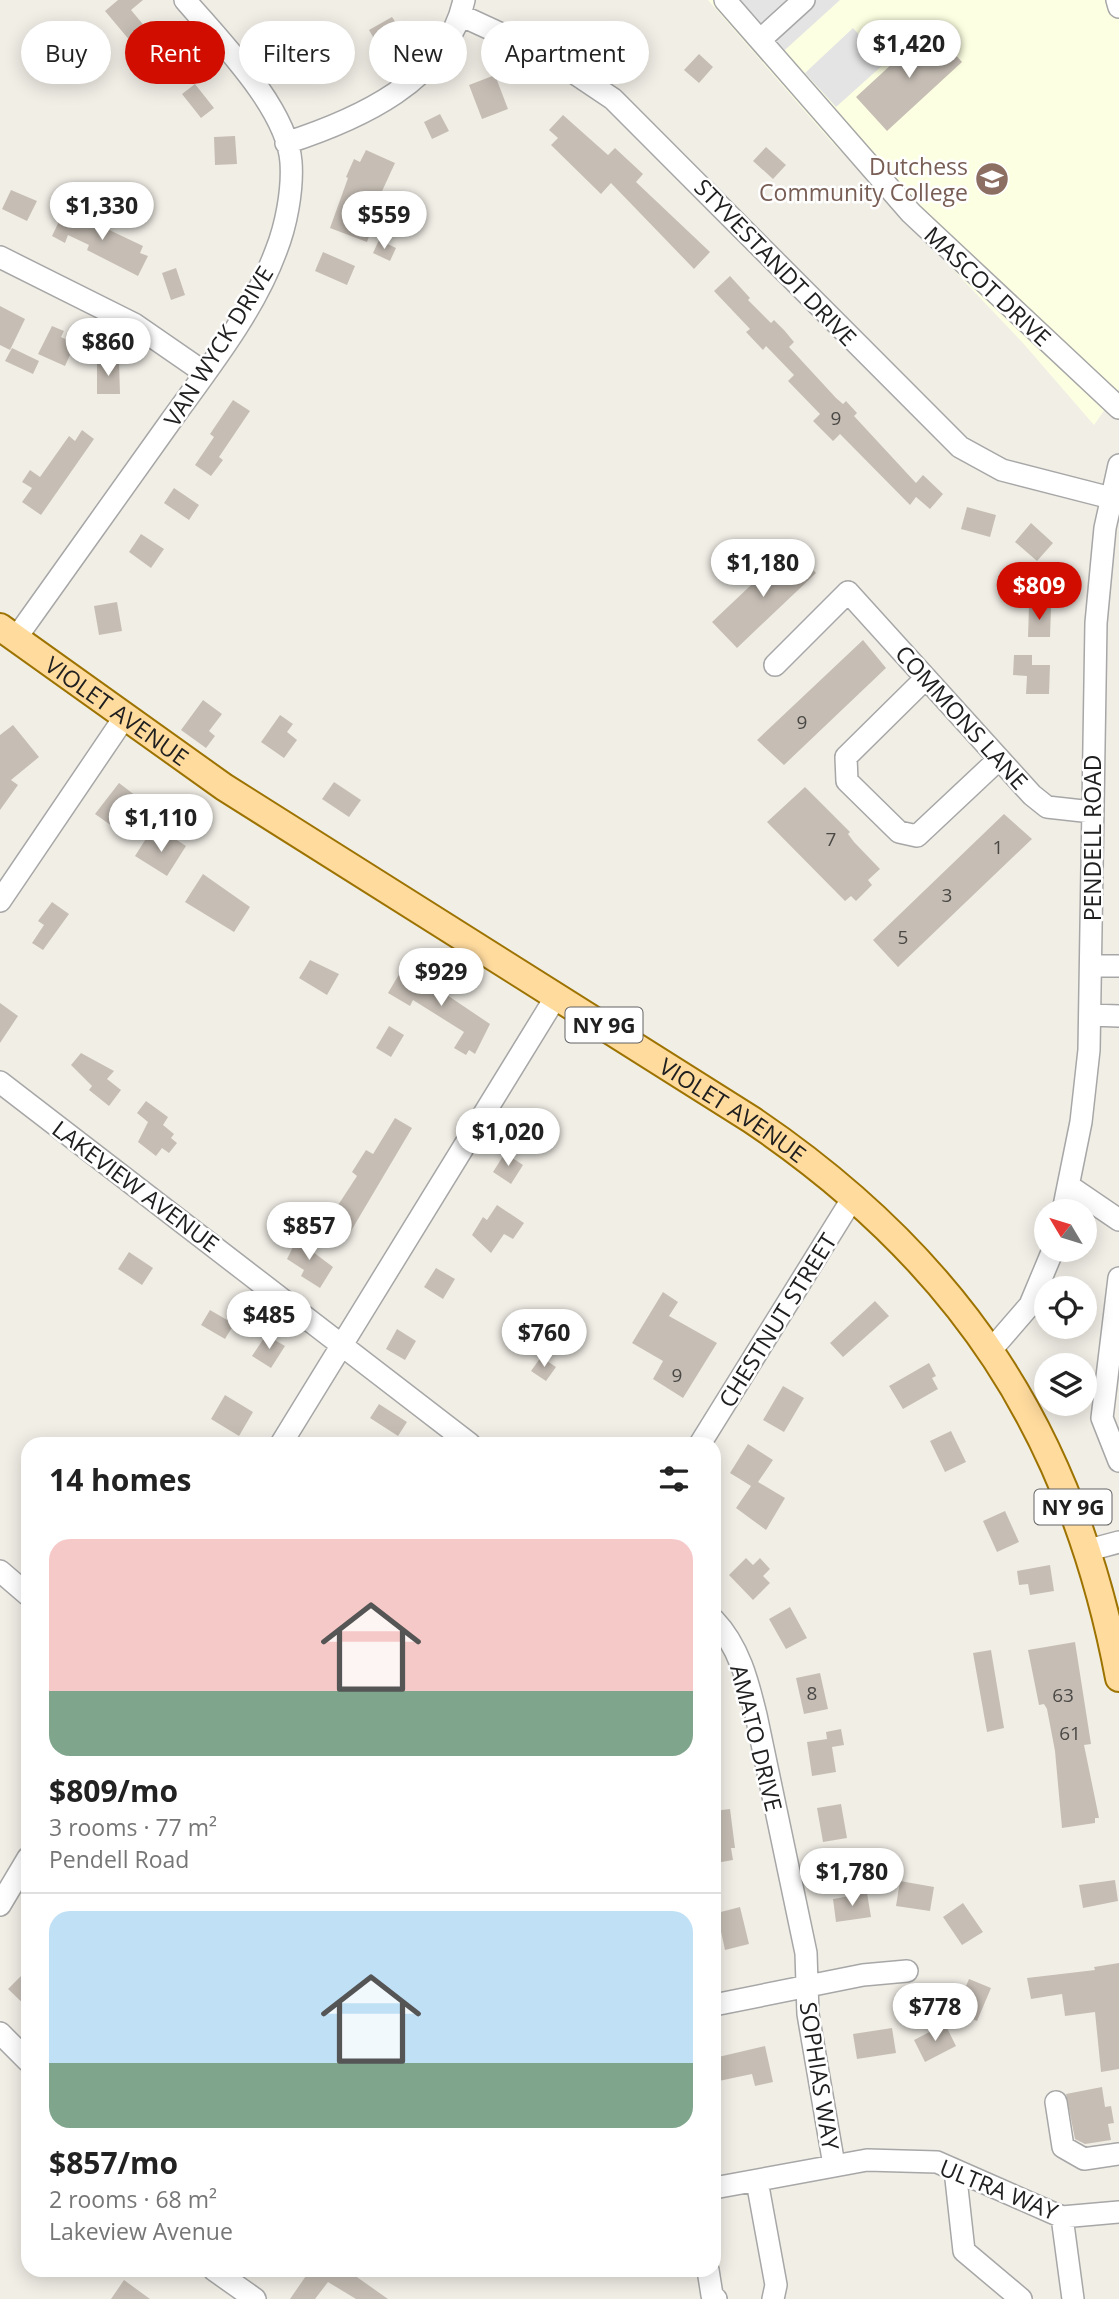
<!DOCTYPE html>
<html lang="en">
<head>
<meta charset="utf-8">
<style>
	:root { --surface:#fff; --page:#f2f2f2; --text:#222; --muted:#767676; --line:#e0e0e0; --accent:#d10d00 }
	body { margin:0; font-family:"Open Sans",sans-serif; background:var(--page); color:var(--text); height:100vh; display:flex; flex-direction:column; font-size:26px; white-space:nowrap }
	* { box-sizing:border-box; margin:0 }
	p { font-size:23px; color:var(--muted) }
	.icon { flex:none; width:38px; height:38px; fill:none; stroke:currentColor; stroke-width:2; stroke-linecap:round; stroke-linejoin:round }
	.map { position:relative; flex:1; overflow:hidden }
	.details { position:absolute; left:21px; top:1437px; width:700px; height:840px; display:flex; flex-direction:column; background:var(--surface); border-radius:21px; box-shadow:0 4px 18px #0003 }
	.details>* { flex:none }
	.guide { position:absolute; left:21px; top:21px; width:700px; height:63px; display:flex; gap:14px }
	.needle { width:46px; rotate:308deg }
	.fabs { position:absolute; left:1034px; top:1199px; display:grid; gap:14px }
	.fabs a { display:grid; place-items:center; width:63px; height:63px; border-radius:50%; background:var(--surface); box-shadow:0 4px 18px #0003; font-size:35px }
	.price { position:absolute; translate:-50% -60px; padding:0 16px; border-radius:24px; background:#fff; color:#222; font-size:23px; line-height:46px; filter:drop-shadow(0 2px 4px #0008) }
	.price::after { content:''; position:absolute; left:50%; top:42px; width:21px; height:16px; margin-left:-10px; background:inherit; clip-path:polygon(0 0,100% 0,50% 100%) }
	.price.on { background:var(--accent); color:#fff }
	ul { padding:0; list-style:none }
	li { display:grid; align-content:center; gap:14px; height:371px; padding:0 28px }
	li+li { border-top:2px solid var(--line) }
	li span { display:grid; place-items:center; height:217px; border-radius:21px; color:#555 }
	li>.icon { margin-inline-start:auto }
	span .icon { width:126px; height:126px; fill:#fffc; stroke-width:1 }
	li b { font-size:30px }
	h2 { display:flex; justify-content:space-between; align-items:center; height:84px; padding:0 28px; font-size:30px }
	.pill { padding:0 24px; border-radius:32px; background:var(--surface); box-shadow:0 4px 18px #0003; font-size:24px; line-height:63px }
	.pill.on { background:var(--accent); color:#fff }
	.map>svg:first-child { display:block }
	.education { fill:#fdffe2 }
	.parking { fill:#e4e4e4 }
	.building { fill:#c6beb5 }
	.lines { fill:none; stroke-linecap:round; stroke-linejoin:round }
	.minor-casing { stroke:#a7a7a7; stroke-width:24 }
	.major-casing { stroke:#9d7300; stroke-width:30 }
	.minor { stroke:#fff; stroke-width:21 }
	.major { stroke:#ffdb9e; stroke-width:26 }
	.labels { text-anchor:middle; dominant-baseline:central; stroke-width:5; stroke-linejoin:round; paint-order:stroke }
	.number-label { font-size:19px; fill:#4a4845 }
	.shield { fill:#fff; stroke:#636363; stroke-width:2 }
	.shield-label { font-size:21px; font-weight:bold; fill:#202020 }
	.education-label { font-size:23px; fill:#785e54; stroke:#fff; text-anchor:end }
	.street-label { font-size:23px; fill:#202020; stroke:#fff }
</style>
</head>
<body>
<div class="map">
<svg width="1119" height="2299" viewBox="0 0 1119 2299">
	<rect width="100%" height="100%" fill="#f1eee6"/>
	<path class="education" d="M708,0h411v389l-25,36 -71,-82 -194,-204z"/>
	<path class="parking" d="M725,0h115l-64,58z
		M853,28l32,35 -49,44 -31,-34z"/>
	<path class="building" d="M118,0h25l-12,10 21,25 7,-6 9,10 -7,6 10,12 -14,12 -9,-11 -6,5 -10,-11 4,-4 -31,-37z
		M392,17l8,12 -7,4 3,6 -16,10 -11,-19z
		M931,28l31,34 -75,69 -31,-34z
		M313,39l27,10 -8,22 -28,-10z
		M699,54l14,13 -14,16 -15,-13z
		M495,75l13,34 -26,10 -13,-34z
		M195,84l19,24 -13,10 -19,-24z
		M440,114l9,17 -17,8 -8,-17z
		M563,115l45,40 7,-7 28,26 -7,8 74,70 -16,17 -83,-86 -10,11 -50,-49 7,-7 -9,-8z
		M235,136l2,28 -22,1 -1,-28z
		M766,147l20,18 -13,14 -20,-18z
		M366,150l29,13 -23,50 5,1 -10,28 -37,-14 18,-50 -2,-1 8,-18 6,3z
		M11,190l26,11 -10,20 -25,-12z
		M65,209l78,37 -3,7 8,3 -10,20 -51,-26 2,-5 -21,-10 -3,8 -13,-7z
		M379,240l17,8 -6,13 -17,-8z
		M323,252l32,14 -8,19 -32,-14z
		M176,268l9,27 -14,5 -9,-27z
		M730,276l20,22 -2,2 23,23 3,-3 10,10 10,12 -5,5 47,51 7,6 3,-3 11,12 -3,3 62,67 7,-8 20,19 -13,15 -14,-12 -6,8 -70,-71 -7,7 -20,-20 7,-7 -32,-33 6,-6 -28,-29 -3,4 -17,-18 4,-3 -36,-38z
		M0,306l25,13 -15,31 -10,-5z
		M52,326l12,5 -3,6 14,7 -10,22 -27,-12z
		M12,348l27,13 -6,13 -28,-13z
		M97,361h22l1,33h-23z
		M233,400l17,11 -31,46 4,3 -12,16 -16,-11 19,-28 -4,-3z
		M82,430l12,9 -53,76 -19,-13 10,-14 -10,-6 8,-12 10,7 29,-41 6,5z
		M174,488l25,17 -10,15 -25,-17z
		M967,507l29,8 -6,22 -29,-8z
		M1031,523l22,20 -16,18 -22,-19z
		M141,534l23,15 -13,19 -22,-16z
		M786,552l8,9 6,-5 16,17 -79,75 -25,-26z
		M117,602l5,29 -23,4 -5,-29z
		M1029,607l22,1 -1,29h-22z
		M863,640l23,28 -102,97 -27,-25z
		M1014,655h18v10h18l-1,29h-23l1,-18 -14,-1z
		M203,700l19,14 -13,17 6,5 -9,12 -25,-18z
		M280,715l13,9 -6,8 10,8 -13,18 -23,-16z
		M13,725l26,32 -28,23 7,5 -18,25v-75z
		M334,782l27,18 -12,17 -27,-18z
		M119,783l21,16 -10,14 -5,-4 -13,17 -17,-12z
		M805,787l45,45 -2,2 6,8 26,27 -12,11 4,5 -16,16 -5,-5 -6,5 -78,-79z
		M1004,814l28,25 -134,128 -25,-27z
		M169,835l17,11 -19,30 -32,-20 12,-19 14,9z
		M203,874l47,33 -16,25 -49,-30z
		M52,902l17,12 -26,36 -11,-7 12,-18 -6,-4z
		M310,960l29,14 -12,21 -28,-17z
		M404,966l86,58 -15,30 -6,-4 -3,5 -12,-7 10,-16 -51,-32 -3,6 -22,-13z
		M0,1003l18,13 -18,27z
		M389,1026l15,9 -13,22 -15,-9z
		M81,1053l33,18 -7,8 14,11 -12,16 -20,-16 3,-4 -21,-21z
		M146,1101l22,16 -5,8 11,9 -3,4 6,5 -8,10 -7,-5 -6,8 -18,-14 10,-20 -11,-9z
		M395,1118l17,10 -64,108 -21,-14 30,-46 -5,-4 14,-22 7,4z
		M505,1153l18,12 -12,19 -18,-12z
		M497,1205l27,18 -11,16 -9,-5 -13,19 -19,-18 11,-18 4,3z
		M300,1233l13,9 -4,7 24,18 -13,21 -19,-12 3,-6 -17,-11z
		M129,1252l24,16 -11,17 -24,-16z
		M436,1268l19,11 -12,20 -19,-12z
		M663,1292l15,10 -9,14 48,27 -34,55 -30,-19 10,-18 -31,-18z
		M875,1301l14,15 -46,41 -13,-14z
		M210,1310l24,14 -9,15 -24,-14z
		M397,1329l19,12 -11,19 -19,-11z
		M266,1335l19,11 -14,22 -19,-12z
		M541,1357l15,10 -10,14 -15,-10z
		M929,1363l7,13 -4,2 6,11 -35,20 -14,-23z
		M783,1386l21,12 -20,34 -21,-12z
		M225,1395l28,17 -14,24 -28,-17z
		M379,1404l28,18 -9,14 -28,-18z
		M951,1431l15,31 -21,10 -15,-31z
		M748,1444l25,16 -15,22 27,16 -19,32 -30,-22 15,-22 -21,-13z
		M1005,1511l14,31 -22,10 -14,-31z
		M746,1558l7,7 7,-7 10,11 -7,7 7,7 -17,17 -24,-25z
		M1050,1565l4,26 -24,4 -2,-11 -9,1 -2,-14z
		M790,1607l17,31 -21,11 -17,-30z
		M1075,1642l16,102 -7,1 15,73h-4v5l-33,5 -7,-77 -8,-42 -3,-5 -5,1 -11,-55z
		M991,1650l13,78 -17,4 -14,-79z
		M820,1673l8,36 -24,5 -8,-36z
		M841,1729l3,16 -12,2 4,25 -24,4 -5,-34 20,-3 -1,-7z
		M841,1804l6,34 -24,4 -6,-34z
		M730,1809l5,39h-4l2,12 -17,3 -2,-52z
		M1115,1880l3,21 -35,7 -4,-23z
		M900,1881l34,6 -4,24 -34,-5z
		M867,1893l4,24 -35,5 -3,-23z
		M963,1903l20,29 -21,13 -19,-28z
		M740,1907l9,37 -24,6 -8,-37z
		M1119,1963v106l-18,3 -6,-60 -30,4 -3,-22 -31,5 -4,-21 68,-8 -1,-3z
		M28,1969v39l-20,-19z
		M969,1979l22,9 -14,33 -22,-9z
		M945,2024l11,22 -31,16 -11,-22z
		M892,2028l4,25 -39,6 -4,-25z
		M765,2046l8,36 -18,4 -3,-12 -38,8v-24z
		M1102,2087l3,20 6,-1 3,17 -6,1 3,16 -26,4 -10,-5 -9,-45z
		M310,2270h37l41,29h-32l-28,-17 -13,17h-25z
		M124,2280l26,19h-39z"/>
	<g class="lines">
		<g class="minor-casing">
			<path id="minor" d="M725,0l186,213 208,195
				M1117,0l2,7
				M460,15l89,41 64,43 347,348 42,23 109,28
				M760,40l44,-40
				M286,143c71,-23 161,-62 178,-143
				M0,257l134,67 71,49
				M16,638c51,-72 103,-144 154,-216 38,-53 83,-109 106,-171 10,-25 17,-61 15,-89 -4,-54 -71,-121 -106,-162
				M775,665l73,-73 184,203 15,12 45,5
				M926,678l-80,79 1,24 52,51 18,4 82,-77
				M0,901l124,-183
				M1092,966h27
				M1091,1015l28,1
				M0,1082l470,362
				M1069,1186l50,34
				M1063,1211l18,-89 8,-72 7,-427 9,-95 14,-63
				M1119,1278l-17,140 17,43
				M991,1350l39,-45 23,-55
				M281,1444l276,-449
				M700,1444l154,-248
				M1089,1550l30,-8
				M0,1571l28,24
				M714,1620c25,26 34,62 42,95l50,238 2,61 26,151
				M0,1905l28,-47
				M714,2005l149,-30 44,-4
				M0,2033l28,28
				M1056,2102l7,45 21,12 35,-5
				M955,2170l9,81 57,48
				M757,2181l19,104 -3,14
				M714,2188l153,-28 70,2 125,55 57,-5
				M1062,2217l11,82
				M214,2270l41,29
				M708,2270l4,25 4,4"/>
		</g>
		<g class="major-casing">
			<g id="major">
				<path id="s1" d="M0,627l224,160 528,333c207,140 321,313 367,558"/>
			</g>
		</g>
		<use href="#minor" class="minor"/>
		<use href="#major" class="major"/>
	</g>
	<defs>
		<g id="university-disc" transform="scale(1.75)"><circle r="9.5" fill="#8d6e63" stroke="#fff"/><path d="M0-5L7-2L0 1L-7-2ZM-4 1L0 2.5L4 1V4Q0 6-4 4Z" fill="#fff"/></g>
	</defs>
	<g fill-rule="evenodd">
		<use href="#university-disc" x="992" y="179"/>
	</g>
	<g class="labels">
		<g class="number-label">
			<text x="836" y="418">9</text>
			<text x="802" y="722">9</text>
			<text x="831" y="839">7</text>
			<text x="998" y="847">1</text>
			<text x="947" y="895">3</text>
			<text x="903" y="937">5</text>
			<text x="677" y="1375">9</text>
			<text x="812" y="1693">8</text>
			<text x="1063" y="1695">63</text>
			<text x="1070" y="1733">61</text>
		</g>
		<g class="shield">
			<rect x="565.5" y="1007.5" width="77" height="35" rx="5"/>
			<rect x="1034.5" y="1489.5" width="77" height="35" rx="5"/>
		</g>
		<g class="shield-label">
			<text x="604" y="1025">NY 9G</text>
			<text x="1073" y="1507">NY 9G</text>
		</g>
		<g class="education-label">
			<text x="968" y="166">Dutchess<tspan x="968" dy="26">Community College</tspan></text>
		</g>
		<g class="street-label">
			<text transform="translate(776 262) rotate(46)">STYVESTANDT DRIVE</text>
			<text transform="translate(988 286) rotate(43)">MASCOT DRIVE</text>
			<text transform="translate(218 346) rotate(-58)">VAN WYCK DRIVE</text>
			<text stroke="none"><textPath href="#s1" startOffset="144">VIOLET AVENUE</textPath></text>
			<text transform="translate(962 717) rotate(48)">COMMONS LANE</text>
			<text transform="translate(1092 838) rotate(-90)">PENDELL ROAD</text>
			<text stroke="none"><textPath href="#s1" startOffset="878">VIOLET AVENUE</textPath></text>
			<text transform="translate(136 1186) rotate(37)">LAKEVIEW AVENUE</text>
			<text transform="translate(777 1320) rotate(-58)">CHESTNUT STREET</text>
			<text transform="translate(757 1738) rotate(76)">AMATO DRIVE</text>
			<text transform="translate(820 2076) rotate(81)">SOPHIAS WAY</text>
			<text transform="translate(999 2189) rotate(22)">ULTRA WAY</text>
		</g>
	</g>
</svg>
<div class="fabs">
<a><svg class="needle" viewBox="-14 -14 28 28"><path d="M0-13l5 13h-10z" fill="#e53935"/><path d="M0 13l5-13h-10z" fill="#767676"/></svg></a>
<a><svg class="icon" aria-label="locate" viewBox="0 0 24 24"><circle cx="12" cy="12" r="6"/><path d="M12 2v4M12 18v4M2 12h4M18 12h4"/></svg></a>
<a><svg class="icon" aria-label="layers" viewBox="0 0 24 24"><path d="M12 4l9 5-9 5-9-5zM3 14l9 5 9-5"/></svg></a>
</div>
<b class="price" style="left:909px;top:80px">$1,420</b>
<b class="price" style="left:102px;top:242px">$1,330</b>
<b class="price" style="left:384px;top:251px">$559</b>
<b class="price" style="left:108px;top:378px">$860</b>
<b class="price" style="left:763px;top:599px">$1,180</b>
<b class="price on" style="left:1039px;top:622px">$809</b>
<b class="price" style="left:161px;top:854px">$1,110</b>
<b class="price" style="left:441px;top:1008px">$929</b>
<b class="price" style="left:508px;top:1168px">$1,020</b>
<b class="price" style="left:309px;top:1262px">$857</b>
<b class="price" style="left:269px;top:1351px">$485</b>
<b class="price" style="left:544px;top:1369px">$760</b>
<b class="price" style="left:852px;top:1908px">$1,780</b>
<b class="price" style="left:935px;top:2043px">$778</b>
<div class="guide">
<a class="pill">Buy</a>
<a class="pill on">Rent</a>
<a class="pill">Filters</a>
<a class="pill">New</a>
<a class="pill">Apartment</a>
</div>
<section class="details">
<h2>14 homes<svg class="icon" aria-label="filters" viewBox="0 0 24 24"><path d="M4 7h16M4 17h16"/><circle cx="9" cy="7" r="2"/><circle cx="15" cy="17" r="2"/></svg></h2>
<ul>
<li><span style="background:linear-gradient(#f6c9c9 70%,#7fa58c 0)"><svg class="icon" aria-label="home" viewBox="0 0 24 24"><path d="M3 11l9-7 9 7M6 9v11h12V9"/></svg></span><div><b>$809/mo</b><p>3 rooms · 77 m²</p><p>Pendell Road</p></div></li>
<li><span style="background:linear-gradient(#bfe0f5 70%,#7fa58c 0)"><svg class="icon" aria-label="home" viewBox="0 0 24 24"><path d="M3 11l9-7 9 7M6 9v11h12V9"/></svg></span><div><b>$857/mo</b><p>2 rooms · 68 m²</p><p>Lakeview Avenue</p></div></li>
</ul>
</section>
</div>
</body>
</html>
